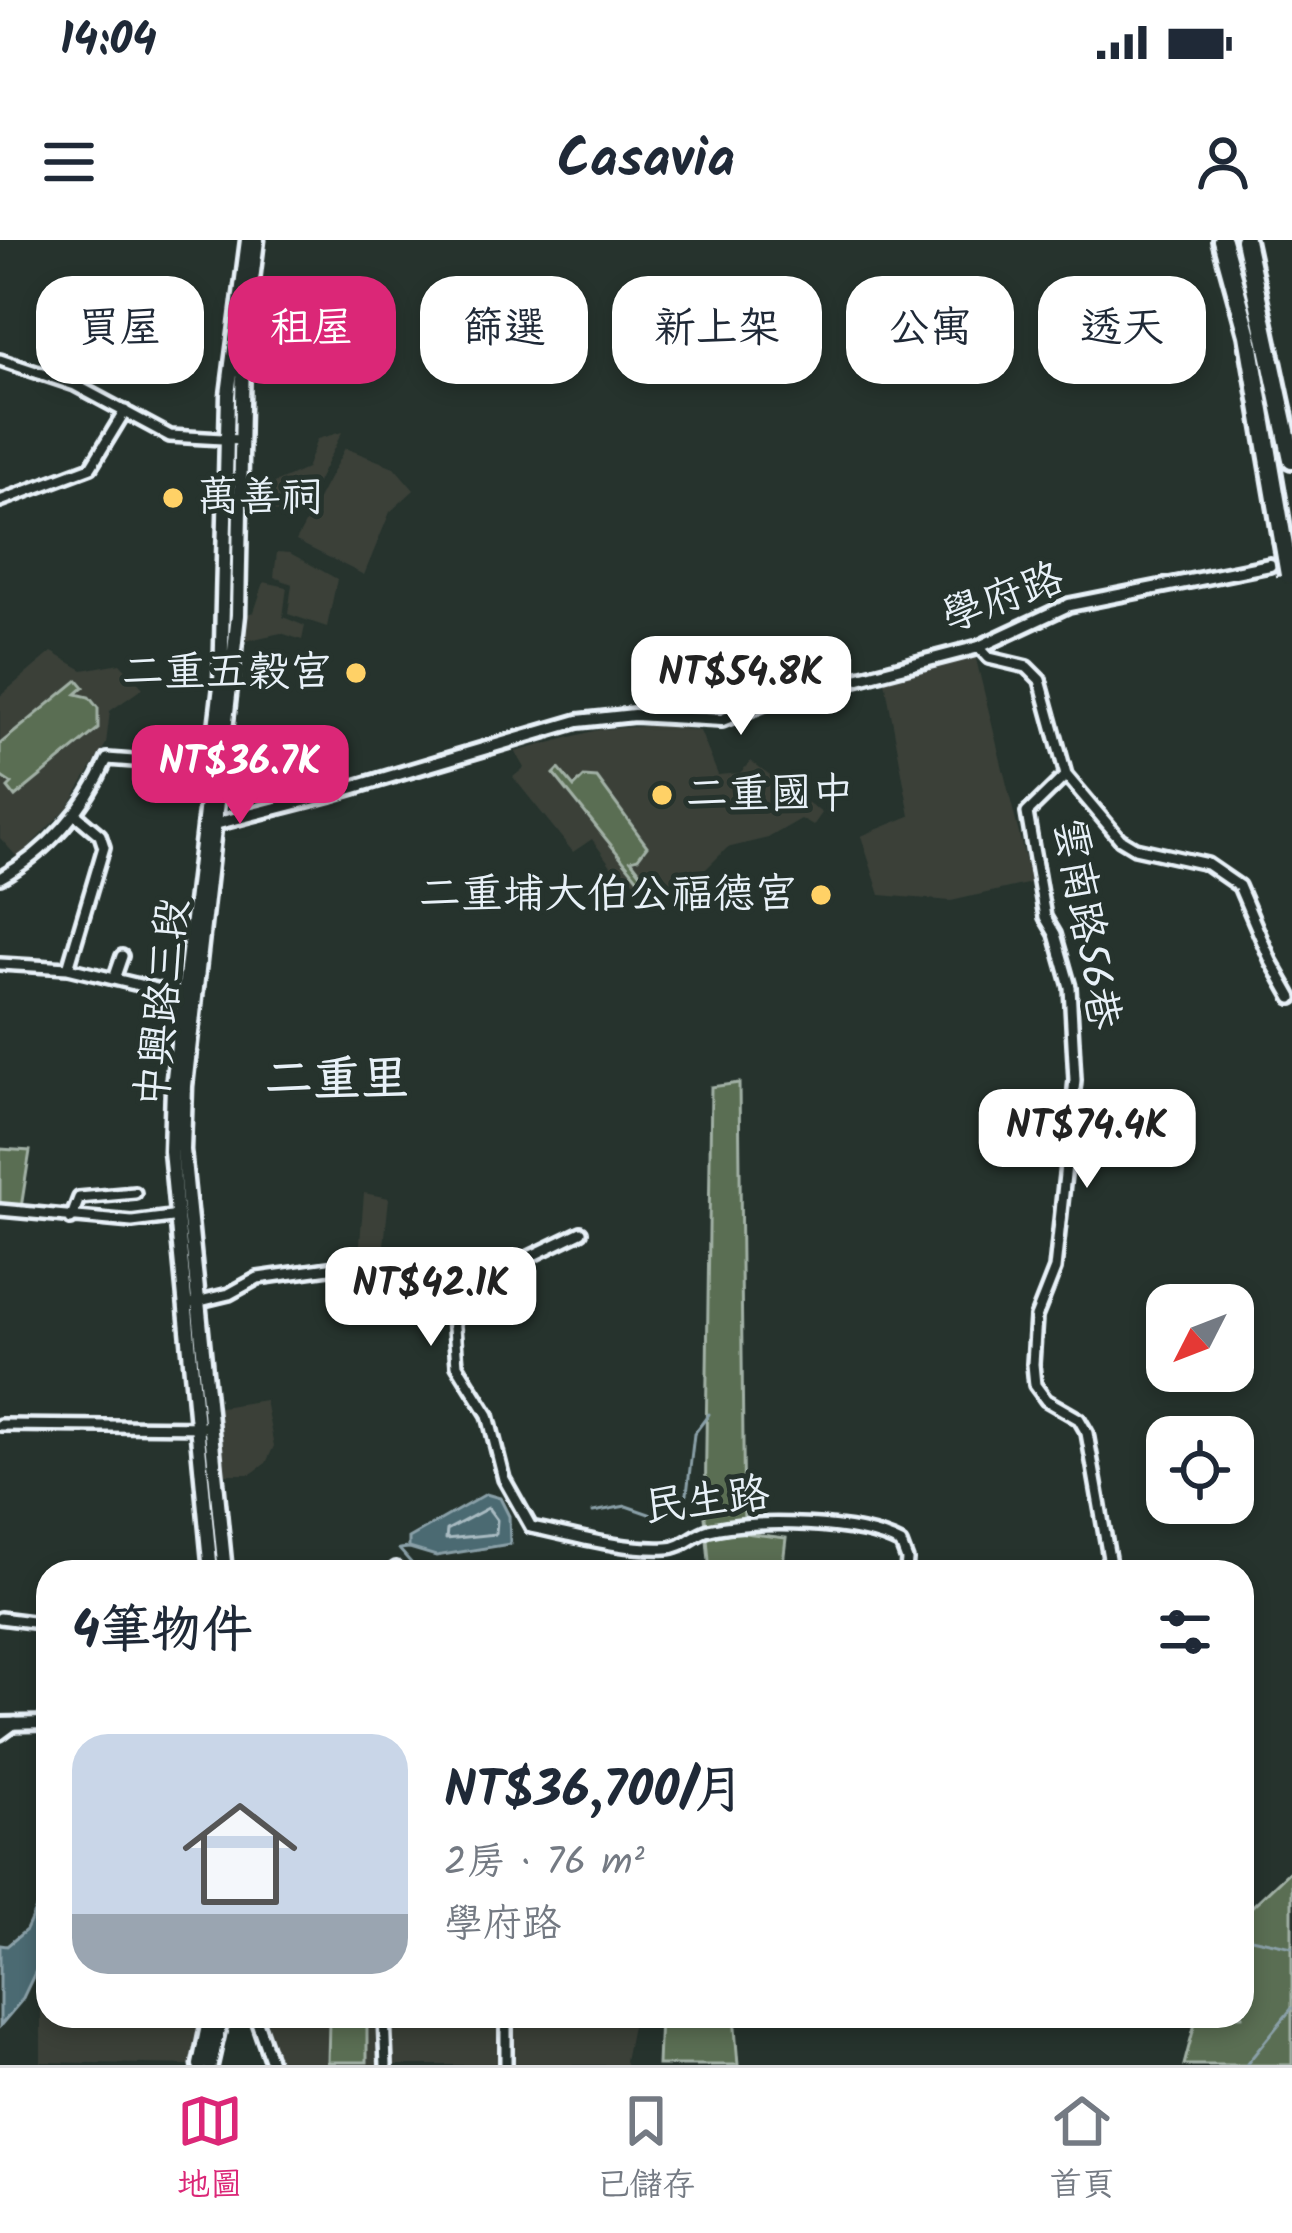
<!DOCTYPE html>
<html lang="zh-TW">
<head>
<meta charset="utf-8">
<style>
	:root { --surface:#fff; --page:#f2f2f3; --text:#1f2937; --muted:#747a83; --line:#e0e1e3; --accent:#db2777 }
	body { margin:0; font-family:Kalam,"LXGW WenKai TC",sans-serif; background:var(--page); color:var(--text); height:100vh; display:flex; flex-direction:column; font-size:45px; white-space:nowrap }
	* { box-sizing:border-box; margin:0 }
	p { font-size:39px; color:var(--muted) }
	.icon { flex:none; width:66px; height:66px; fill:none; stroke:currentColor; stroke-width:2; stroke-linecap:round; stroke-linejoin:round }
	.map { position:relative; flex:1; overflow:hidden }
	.drawer { position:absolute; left:36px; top:1320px; width:1218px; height:468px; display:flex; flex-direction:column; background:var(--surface); border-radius:36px; box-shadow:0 6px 18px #0003 }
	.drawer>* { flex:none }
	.guide { position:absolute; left:36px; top:36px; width:1221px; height:108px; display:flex; gap:24px }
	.needle { width:78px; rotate:228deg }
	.tools { position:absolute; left:1146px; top:1044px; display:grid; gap:24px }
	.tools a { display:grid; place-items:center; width:108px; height:108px; border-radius:24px; background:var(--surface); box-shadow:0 6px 18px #0003; font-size:60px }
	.price { position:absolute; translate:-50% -102px; padding:0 27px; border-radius:24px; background:#fff; color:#222; font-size:39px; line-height:78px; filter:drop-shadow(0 3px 6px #0008) }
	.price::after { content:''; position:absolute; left:50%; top:72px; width:36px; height:27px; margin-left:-18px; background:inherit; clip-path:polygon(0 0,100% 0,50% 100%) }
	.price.active { background:var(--accent); color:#fff }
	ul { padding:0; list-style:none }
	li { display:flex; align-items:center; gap:36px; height:300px; padding:0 36px }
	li+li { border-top:3px solid var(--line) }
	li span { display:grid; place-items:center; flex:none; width:336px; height:240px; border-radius:36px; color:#555 }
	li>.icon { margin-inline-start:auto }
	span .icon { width:144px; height:144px; fill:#fffc; stroke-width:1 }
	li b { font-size:51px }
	h2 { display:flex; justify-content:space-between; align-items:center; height:144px; padding:0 36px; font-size:51px }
	.tag { padding:0 42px; border-radius:36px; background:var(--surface); box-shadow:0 6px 18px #0003; font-size:42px; line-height:108px }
	.tag.active { background:var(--accent); color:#fff }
	.status { display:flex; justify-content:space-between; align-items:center; height:84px; padding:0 60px; background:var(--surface); direction:ltr }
	.status svg { height:33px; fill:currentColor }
	header { display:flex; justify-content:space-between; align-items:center; height:156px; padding:0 36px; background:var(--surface); font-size:54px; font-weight:700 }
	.tabs { display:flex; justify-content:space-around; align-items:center; height:168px; border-top:3px solid var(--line); background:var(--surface); font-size:33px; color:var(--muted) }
	.tabs a { display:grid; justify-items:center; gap:6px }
	.tabs .active { color:var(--accent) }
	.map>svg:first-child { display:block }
	.built { fill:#3a4039 }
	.green { fill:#5a6e52; stroke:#a1b0a5; stroke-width:3 }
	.water { fill:#4b6a72; stroke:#8aa0a8; stroke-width:3 }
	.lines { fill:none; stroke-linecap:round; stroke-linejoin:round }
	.shore { stroke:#a9bbc2; stroke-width:3 }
	.stream { stroke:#8aa0a8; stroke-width:3 }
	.minor-casing { stroke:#e8f1f8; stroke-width:18 }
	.tertiary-casing { stroke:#e8f1f8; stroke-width:20 }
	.secondary-casing { stroke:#e8f1f8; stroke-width:21 }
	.motorway-casing { stroke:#e8f1f8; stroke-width:26 }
	.minor { stroke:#26332d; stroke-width:9 }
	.tertiary { stroke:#26332d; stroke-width:10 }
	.secondary { stroke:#26332d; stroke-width:12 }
	.motorway { stroke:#26332d; stroke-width:16 }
	.motorway-bridge-casing { stroke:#e8f1f8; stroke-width:26; stroke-linecap:butt }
	.motorway-bridge { stroke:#26332d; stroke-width:16 }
	.poi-dot { fill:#ffd166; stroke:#26332d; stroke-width:4.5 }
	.labels { text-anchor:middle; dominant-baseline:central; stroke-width:10; stroke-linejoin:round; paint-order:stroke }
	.poi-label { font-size:42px; fill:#e8f1f8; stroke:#26332d; text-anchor:start }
	.street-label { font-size:42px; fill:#e8f1f8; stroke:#26332d }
	.quarter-label { font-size:48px; font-weight:bold; fill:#e8f1f8; stroke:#26332d }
</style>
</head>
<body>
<div class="status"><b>14:04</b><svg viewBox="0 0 49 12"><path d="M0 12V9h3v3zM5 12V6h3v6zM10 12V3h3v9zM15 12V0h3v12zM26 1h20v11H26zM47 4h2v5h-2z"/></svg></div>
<header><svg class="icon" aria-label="menu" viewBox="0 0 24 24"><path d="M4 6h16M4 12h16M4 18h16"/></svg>Casavia<svg class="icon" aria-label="person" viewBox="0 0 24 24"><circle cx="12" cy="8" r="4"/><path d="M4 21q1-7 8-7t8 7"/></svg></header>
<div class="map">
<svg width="1292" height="1825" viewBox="0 0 1292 1825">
	<rect width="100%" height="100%" fill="#26332d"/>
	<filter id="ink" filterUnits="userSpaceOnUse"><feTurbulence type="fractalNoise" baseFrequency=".00833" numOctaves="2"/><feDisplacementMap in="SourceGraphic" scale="24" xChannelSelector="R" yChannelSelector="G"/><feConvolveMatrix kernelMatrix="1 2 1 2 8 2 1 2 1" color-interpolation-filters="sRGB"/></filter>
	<g filter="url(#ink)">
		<path class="built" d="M342,192l-40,81 -35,-2 3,-26 36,-16 11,-30z
			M345,208l49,19 20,23 -24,22 -26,63 -68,-34z
			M277,312l13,1 47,26 -10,48 -39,-13 4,-30 -18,-7z
			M264,342l23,5 -4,30 22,9 -3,14 -21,-7 -41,9 2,-27 12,-3z
			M52,412l31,18 37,-7 23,25 -33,23 -4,33 -38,63 -50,51 -18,-20v-142z
			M975,415l56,228 -80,18 -71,-6 -19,-59 49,-20 -25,-135z
			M663,485l37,6 18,44 22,-2 11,-12 71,52 -9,13 -12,-7 -33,19 -41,10 -22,22 -51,17 -36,-11 -26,-37 -19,13 -60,-75 11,-9 -9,-16 86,-23z
			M364,953l25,5 -6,57 -24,1z
			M265,1160l9,46 -8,17 -15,11h-29l-8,-66z
			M48,1735v41h154l-10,49 -151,-3v-85z
			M267,1776h367l-9,45 2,4h-345l-11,-14z"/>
		<path class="green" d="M78,440l6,7 -8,7 13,3 9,11v21l-83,68 -7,-9 4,-4 -12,-8v-32z
			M559,529l15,18 10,-10 13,1 50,68 -9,12 -7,2 13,17 -5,3 -85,-106z
			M739,843l5,450 42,5 -4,34h-72l-5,-55 6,-430z
			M0,909l30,2 -10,63 -20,-3z
			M1292,1629v196h-108l13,-49h45v-100z
			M660,1776h74l4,49h-80z
			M329,1781h38v41h-39z"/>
		<path class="water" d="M486,1254l14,4 9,18 1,28 -74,12 -27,-8v-10z
			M48,1654v63l-8,5 -18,38 -22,26v-81l7,1 19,-16 13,-28z"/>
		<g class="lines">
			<path class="shore" d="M488,1268l9,12 -1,14 -50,5 1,-9z"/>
			<path class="stream" d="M593,1272l33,-6 26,9 21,-6 14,-15 7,-60 15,-20
				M409,1308l-10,1 20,23
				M1242,1696l50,11
				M1246,1825l46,-57"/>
			<g class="minor-casing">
				<path id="minor" d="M0,120l75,25 95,51 70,4
					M0,261l91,-34 34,-56
					M979,407l10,11 38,9 13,13 26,95 54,64 15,9 72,16 32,22 32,75 21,37
					M1066,535l-39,38 18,104 10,17 15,53 5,93 -20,189 -19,48 -3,47 2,21 11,15 33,19 8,14 22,125 -7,14
					M0,638c47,-26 86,-70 107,-119l107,8
					M0,724l68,4 117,28
					M68,728l36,-121 -4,-12 -25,-21
					M114,739l8,-23
					M0,970l132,12 47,-6
					M71,979l8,-21 56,-5
					M449,1026l8,99 31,50 16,64 27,48c45,9 89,23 136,21 16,0 27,-14 42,-18 47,-11 149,-9 192,14l6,16 -1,12
					M192,1063l37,-9 29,-16 128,-18 63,6 43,9 89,-43
					M0,1185l210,2
					M391,1332l5,-4
					M0,1378l48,6
					M0,1494l15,-11
					M255,1776l17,49
					M384,1776l2,49
					M506,1825v-49"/>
			</g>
			<g class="tertiary-casing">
				<path id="tertiary" d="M207,586l124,-32 247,-73 56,-6 88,5 45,-18 212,-55 90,-42 201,-40
					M0,1484l48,-1"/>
			</g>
			<g class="secondary-casing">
				<path id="secondary" d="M211,1332l-40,-421 2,-65 48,-400 7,-291 20,-155
					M225,1332l-42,-422 2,-64 53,-471 5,-262 14,-113
					M200,1825l10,-49
					M210,1825l11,-49"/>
			</g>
			<g class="motorway-casing">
				<path id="motorway" d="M1222,0l26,95 35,205
					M1245,0l47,219"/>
			</g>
			<use href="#minor" class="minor"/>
			<use href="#tertiary" class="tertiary"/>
			<use href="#secondary" class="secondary"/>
			<use href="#motorway" class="motorway"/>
			<g class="motorway-bridge-casing">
				<path id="motorway-bridge" d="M1283,300l6,35"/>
			</g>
			<use href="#motorway-bridge" class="motorway-bridge"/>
		</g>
	</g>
	<g class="poi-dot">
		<circle cx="173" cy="258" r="12"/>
		<circle cx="356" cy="433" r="12"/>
		<circle cx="662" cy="555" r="12"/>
		<circle cx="821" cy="655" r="12"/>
	</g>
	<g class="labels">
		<g class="poi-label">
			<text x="197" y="258">萬善祠</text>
			<text x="332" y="433" text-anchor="end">二重五穀宮</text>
			<text x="686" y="555">二重國中</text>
			<text x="797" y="655" text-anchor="end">二重埔大伯公福德宮</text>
		</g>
		<g class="street-label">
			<text transform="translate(1003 359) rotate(-20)">學府路</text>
			<text transform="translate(1085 684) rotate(80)">雲南路56巷</text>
			<text transform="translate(164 763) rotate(-84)">中興路三段</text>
			<text transform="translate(707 1262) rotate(-7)">民生路</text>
		</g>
		<g class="quarter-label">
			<text x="337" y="841">二重里</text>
		</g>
	</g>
</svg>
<div class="tools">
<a><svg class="needle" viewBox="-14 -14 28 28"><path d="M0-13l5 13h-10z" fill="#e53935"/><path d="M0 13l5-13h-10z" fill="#747a83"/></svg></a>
<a><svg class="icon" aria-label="locate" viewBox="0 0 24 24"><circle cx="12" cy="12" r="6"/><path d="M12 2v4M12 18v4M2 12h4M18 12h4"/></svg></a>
</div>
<b class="price" style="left:741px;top:498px">NT$54.8K</b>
<b class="price active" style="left:240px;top:587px">NT$36.7K</b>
<b class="price" style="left:1087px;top:951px">NT$74.4K</b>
<b class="price" style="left:431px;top:1109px">NT$42.1K</b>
<div class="guide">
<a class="tag">買屋</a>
<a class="tag active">租屋</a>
<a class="tag">篩選</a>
<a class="tag">新上架</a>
<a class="tag">公寓</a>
<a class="tag">透天</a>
</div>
<section class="drawer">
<h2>4筆物件<svg class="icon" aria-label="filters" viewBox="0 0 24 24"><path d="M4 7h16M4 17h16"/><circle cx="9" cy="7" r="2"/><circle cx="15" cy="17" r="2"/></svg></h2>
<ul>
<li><span style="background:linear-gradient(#c9d6e8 75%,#9aa5b1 0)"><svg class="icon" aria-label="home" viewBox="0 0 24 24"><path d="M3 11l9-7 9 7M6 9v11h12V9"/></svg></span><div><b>NT$36,700/月</b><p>2房 · 76 m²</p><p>學府路</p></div></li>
</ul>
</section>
</div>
<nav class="tabs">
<a class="active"><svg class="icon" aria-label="map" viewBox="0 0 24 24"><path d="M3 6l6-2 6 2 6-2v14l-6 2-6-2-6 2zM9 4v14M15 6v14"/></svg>地圖</a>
<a><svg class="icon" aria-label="saved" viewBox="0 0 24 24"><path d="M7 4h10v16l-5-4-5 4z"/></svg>已儲存</a>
<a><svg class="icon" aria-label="home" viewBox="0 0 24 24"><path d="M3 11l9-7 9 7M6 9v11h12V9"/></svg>首頁</a>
</nav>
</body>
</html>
